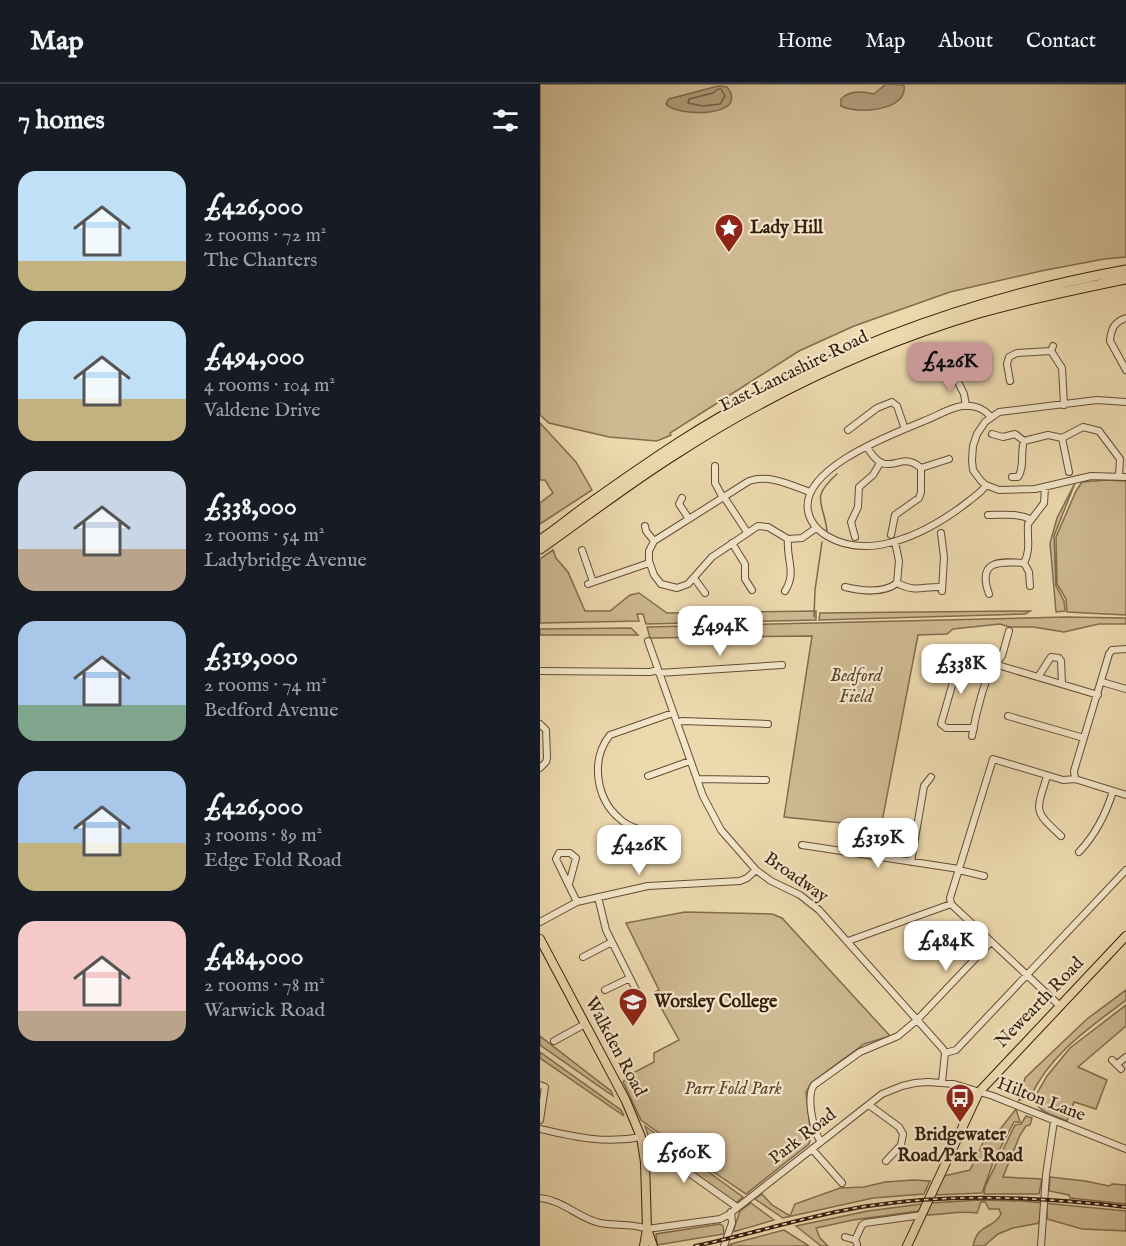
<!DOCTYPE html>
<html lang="en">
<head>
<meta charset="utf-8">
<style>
	:root { --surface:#171b24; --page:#242831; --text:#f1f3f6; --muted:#9ea1a6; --line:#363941; --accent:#c59692 }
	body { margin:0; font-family:"IM FELL English",serif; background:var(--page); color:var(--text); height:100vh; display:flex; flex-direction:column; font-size:22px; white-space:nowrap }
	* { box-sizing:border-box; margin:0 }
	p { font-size:20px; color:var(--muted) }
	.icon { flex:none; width:33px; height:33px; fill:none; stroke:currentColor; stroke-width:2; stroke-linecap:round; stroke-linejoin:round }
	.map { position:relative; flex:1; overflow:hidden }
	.details { display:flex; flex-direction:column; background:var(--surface); width:540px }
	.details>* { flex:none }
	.price { position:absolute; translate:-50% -51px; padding:0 14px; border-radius:12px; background:#fff; color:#222; font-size:20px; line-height:39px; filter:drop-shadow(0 2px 3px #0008) }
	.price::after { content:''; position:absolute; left:50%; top:36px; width:18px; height:14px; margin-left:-9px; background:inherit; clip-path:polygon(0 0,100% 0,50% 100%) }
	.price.selected { background:var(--accent); color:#111 }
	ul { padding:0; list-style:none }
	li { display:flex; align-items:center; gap:18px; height:150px; padding:0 18px }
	li span { display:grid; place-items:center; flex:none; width:168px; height:120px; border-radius:18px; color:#555 }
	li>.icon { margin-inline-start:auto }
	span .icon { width:72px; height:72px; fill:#fffc; stroke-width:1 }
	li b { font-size:26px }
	h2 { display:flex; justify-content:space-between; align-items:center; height:72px; padding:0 18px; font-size:26px }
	header { display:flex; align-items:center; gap:36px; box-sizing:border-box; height:84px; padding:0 30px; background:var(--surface); border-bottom:2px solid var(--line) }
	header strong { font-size:28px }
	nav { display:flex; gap:33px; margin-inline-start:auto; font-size:21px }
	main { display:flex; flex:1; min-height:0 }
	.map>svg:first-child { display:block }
	.green { fill:#ceb992; stroke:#826b4f; stroke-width:1.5 }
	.water { fill:#ae9977; stroke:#7e674c; stroke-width:1.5 }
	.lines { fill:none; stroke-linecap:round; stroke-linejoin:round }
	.shore { stroke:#725b42; stroke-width:1.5 }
	.stream { stroke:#7e674c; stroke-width:1.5 }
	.minor-casing { stroke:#634c34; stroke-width:8 }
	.major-casing { stroke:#351d0c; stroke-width:10 }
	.highway-casing { stroke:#351d0c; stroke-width:11 }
	.minor { stroke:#f3e6ca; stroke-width:6 }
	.major { stroke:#edd9ae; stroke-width:8 }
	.highway { stroke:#edd9ae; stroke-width:9 }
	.rail-casing { stroke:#351d0c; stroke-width:4 }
	.rail { stroke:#f3e6ca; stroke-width:1.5; stroke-dasharray:4.5; stroke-linecap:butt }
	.labels { text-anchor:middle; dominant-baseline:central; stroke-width:4.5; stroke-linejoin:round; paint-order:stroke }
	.poi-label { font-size:18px; font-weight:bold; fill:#351d0c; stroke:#f3e6ca; text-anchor:start }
	.street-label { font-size:18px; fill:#351d0c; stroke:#f3e6ca }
	.park-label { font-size:18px; font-style:italic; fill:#5b442e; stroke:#f3e6ca }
</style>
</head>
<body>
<header>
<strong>Map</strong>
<nav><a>Home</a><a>Map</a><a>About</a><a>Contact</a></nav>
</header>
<main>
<section class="details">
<h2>7 homes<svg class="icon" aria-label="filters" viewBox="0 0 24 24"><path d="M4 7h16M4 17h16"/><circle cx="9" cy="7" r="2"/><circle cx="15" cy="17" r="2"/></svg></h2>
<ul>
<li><span style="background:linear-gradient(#bfe0f5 75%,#c2b280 0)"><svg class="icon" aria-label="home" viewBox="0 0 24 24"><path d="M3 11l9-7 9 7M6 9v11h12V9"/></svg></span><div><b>£426,000</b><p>2 rooms · 72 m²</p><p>The Chanters</p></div></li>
<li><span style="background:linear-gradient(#bfe0f5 65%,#c2b280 0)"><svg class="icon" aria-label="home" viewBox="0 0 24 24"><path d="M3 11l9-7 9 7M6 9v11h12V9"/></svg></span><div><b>£494,000</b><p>4 rooms · 104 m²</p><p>Valdene Drive</p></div></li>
<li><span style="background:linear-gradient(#c9d6e8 65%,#b9a48a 0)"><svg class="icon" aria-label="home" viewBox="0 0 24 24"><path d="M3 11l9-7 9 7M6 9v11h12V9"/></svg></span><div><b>£338,000</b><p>2 rooms · 54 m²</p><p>Ladybridge Avenue</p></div></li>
<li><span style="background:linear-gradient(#a9c7e8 70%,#7fa58c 0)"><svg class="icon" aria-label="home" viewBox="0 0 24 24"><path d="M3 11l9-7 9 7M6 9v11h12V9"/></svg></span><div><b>£319,000</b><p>2 rooms · 74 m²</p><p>Bedford Avenue</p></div></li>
<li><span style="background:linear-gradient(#a9c7e8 60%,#c2b280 0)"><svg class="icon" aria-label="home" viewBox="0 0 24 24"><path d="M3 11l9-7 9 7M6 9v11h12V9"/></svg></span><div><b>£426,000</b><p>3 rooms · 89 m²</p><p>Edge Fold Road</p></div></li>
<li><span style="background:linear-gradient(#f6c9c9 75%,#b9a48a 0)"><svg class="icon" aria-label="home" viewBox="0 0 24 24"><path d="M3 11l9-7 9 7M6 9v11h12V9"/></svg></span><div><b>£484,000</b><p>2 rooms · 78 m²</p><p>Warwick Road</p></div></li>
</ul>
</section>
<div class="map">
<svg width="586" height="1162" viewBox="0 0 586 1162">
	<rect width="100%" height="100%" fill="#edd9ae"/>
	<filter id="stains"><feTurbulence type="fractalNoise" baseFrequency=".00333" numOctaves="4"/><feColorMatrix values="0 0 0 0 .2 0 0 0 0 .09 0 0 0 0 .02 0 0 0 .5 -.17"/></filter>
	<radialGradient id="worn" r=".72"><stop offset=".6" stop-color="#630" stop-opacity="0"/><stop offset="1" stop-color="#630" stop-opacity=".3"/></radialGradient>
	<path class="green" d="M0,0h586v173l-22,2 -63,12 -91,21 -96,34 -55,25 -129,82 1,2 -14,6 -48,-4 -60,-14 -9,-8z
		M0,339l36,39 16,28 -52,34v-21l13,-10 -8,-13h-5z
		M567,396l19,1v134l-59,-3 -1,-13 -9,-15 -1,-47 20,-46 6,-9z
		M535,399l-21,53 2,50 8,15 1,10 -9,1 -6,-69 7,-25z
		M13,466l3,8 12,14 17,39h25l20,-16 9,-2 28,20 149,-2v9l-170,4 -3,-10h-6l2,7 -99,2v-64z
		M490,527l-5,3 -206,6 1,-7z
		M526,533l60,1v6h-27l-35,8 -31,-5h-23l-10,-3 -47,5 -6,5 -29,1 -37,192 -97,-10 28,-181 -162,2 -3,-11z
		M91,544l7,7h-98v-6z
		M145,828l87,2 10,4 108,118 -26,8 -53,39 -5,9 5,45 -2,7 -63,50 -47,-32 1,-4 -2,3 -57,-41 -18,-38 8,-8 23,-12v-9l25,-13 -26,-47 6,-3 -33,-67z
		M586,906v10c-37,28 -77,55 -96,98l-11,2 6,-22 62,-59z
		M586,921v21l-48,41 29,13 -11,29 -22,-7 -7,19c-13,-6 -31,-8 -32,-24l12,-21 23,-28z
		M0,952l71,55 2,5 -73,-51z
		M0,968l81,58 3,6 -84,-58z
		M476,1025l4,13h-6l-20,38 -12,33 -47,2 9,-19 26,-6 18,-38h10z
		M486,1032l6,2 -2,7 -4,1 -6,9 -17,42 39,2 -3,15h-55l1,-7 30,-62 6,-1z
		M105,1042l98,71 -8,7 -74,-54 -11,-9z
		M510,1093l35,4 24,5 3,-2 14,1v19l-56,-6 -1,-3 -20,-4z
		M373,1096l17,1 -6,13 -51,4 -90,20 -28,-19 7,-5 10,11 18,11 5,-12 45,-16 24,-1 21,-5z
		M440,1116l42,1 104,10v20l-44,-2 -35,-10v-10h-6l-2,14 -26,5 -15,6 -14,12h-11c5,-24 20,-16 28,-32l-2,-5h-10l-4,-7h-4l-4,11c-16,-3 -34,2 -51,2l5,-12z
		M211,1119l23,17 -41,12 7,-21z
		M382,1120l-3,7 -66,9 -37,8 4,10 8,8h-7l-25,-20 72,-15z
		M180,1140l3,2 1,8 -67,11 -1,-11z
		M244,1146l25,16h-81l3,-2z"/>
	<path class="water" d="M346,0l18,1c4,27 -48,29 -63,21v-7c8,-9 21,-8 33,-5z
		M178,2l9,1c24,31 -51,30 -61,17l3,-5z"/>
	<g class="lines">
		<path class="shore" d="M178,5h3l4,7 -5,8 -17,2 -15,-3 1,-4 24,-6z"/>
		<path class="stream" d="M287,447c-3,-29 -18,-32 10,-57
			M274,533l1,-27 7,-48"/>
		<g class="minor-casing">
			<path id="minor" d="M586,234c-12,4 -15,11 -16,23l16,29
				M513,262l-2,5 11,17 2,37
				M415,292l9,18 2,12
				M470,297l-3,-17 2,-7 8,-4 34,-2
				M586,318l-29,-2 -98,12 -14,10 -8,12 -4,12 -1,14 1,10 8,11 5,4 13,5 36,-1 56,-13 35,1
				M308,346l29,-22 15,-6 5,4 8,23
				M452,350l11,3 12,-3 9,7 24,-6 14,3 21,-11 16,4 21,28 -1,16
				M522,354l7,34
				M327,363c21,36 32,1 54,21v24l-2,6 -24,17 -4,20
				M175,382v17l8,15
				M381,384l28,-9
				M472,393h6c7,-10 2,-25 6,-36
				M446,401c-4,7 -11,11 -17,16 -23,18 -47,33 -76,41 -22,6 -46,6 -66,-6 -10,-6 -17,-14 -19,-25 -8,-43 85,-77 116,-90 13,-5 25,-13 38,-15 13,-1 21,2 29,11
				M270,408c-20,-7 -40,-18 -61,-11l-95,60 -5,10v10l5,14 7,9 16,4 11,-4 24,-27 46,-31 10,1 20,12 14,-1 14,-10
				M184,413l23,35
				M142,414l-3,6 10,15
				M448,431c15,0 29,-2 42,4
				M105,442l1,5 8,10
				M401,449l3,24 -2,34
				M315,453l-4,-15 7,-15 1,-20 14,-12 7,-12
				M192,459l13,21v15l7,11
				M42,466l11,32
				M484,479l5,9 1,14
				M154,494l11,15
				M357,499c19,10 25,3 45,4
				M48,500l61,-21
				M305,503c17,4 38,7 52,-4l2,-22 -4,-19
				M245,507c12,-19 1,-31 3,-52
				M449,510c-12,-33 9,-33 35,-31 7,-13 3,-25 4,-39l16,-21 1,-16
				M469,547l-7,25 -5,6 4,4 97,29
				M108,557l55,155 18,34 35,40 15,11 29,14 19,15 124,139 2,4 -3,29
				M0,587l110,1 8,-2
				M119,589l123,-8
				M498,593l13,-20 8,1 2,3 1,23
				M562,598l24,7
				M468,632l76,22
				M137,639l5,-2 86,3
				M0,640l6,6 1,28 -1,4 -6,6
				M432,652c3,-17 13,-64 25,-74l-5,-6 -24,-7 -7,5 -20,70 5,4h28
				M108,692l42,-15
				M507,692c-11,36 -14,34 14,60
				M157,695l69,1
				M535,695l-1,-8 35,-117 3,-4 14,-1
				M124,749c-12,1 -35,-5 -44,-14 -24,-20 -30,-59 -10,-84l63,-22
				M262,761l157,24
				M539,768c17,-18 27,-38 34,-61
				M371,778l13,-76 7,-9
				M419,786l25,6
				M29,800l7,-26 -6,-5h-11l-3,6 21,43
				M58,813l8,33 35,70
				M411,820l109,102
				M0,838l37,-20 71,-16 92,-5 7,-3 9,-8
				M308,857l103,-37 -1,-6 43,-139 70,21 12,-1 51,16
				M43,873l29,-15
				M65,906l25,-12
				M14,957l31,-17
				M405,969l11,-3 170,-180
				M572,976l9,9
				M577,980l9,-7
				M0,1001l5,2 -5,33
				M329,1021l30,22 4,7 -2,11 -15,16
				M0,1045c34,8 66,15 101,8
				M102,1058l9,4 86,61
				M281,1058c-8,-11 -15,-46 -7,-57l46,-33 38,-16 19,-16 74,-78
				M272,1065l30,34
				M0,1114c23,2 38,20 60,25 15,3 33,0 47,6l73,-10 8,-4 154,-121 20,-8 13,-3 13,-1 26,2 39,12 133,53
				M305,1153l10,3 2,4
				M315,1156l7,-15 3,-2 57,-8
				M184,1162l8,-23 -1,-11
				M501,1162l5,-71 8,-54"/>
		</g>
		<g class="major-casing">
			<path id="major" d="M0,855l86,162 15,36 4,25 2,67 -3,17
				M107,1145l6,17
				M367,1162l72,-154 147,-156"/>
		</g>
		<g class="highway-casing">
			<path id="highway" d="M0,456c18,-11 34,-26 52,-38 28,-20 57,-40 86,-59 136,-87 289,-144 448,-173
				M0,465c44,-31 88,-65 134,-94 94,-61 198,-110 305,-142 49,-14 98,-24 147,-34"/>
		</g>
		<use href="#minor" class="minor"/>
		<use href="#major" class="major"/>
		<use href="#highway" class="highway"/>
		<g class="rail-casing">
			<path id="rail" d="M155,1162c58,-12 114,-31 173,-40 86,-13 171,-9 258,1"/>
		</g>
		<use href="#rail" class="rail"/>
	</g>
	<defs>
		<g id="sight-pin" transform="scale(1.5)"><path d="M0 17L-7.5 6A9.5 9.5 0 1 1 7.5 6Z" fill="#8f2418" stroke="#f3e6ca"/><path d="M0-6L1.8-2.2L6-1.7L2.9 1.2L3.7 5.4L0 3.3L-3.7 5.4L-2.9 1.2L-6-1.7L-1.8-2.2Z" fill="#fff"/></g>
		<g id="university-pin" transform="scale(1.5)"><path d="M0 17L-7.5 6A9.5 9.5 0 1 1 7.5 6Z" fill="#8f2418" stroke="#f3e6ca"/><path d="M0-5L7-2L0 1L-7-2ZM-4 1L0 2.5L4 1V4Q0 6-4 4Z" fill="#fff"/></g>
		<g id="bus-pin" transform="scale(1.5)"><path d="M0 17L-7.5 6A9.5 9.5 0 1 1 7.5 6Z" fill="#8f2418" stroke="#f3e6ca"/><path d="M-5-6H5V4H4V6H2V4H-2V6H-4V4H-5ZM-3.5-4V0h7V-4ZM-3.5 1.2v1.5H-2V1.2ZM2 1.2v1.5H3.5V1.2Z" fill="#fff"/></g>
	</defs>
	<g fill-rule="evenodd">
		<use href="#sight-pin" x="189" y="144"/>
		<use href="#university-pin" x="93" y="918"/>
		<use href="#bus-pin" x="420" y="1014"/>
	</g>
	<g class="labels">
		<g class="poi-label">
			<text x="210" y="144">Lady Hill</text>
			<text x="114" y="918">Worsley College</text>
			<text x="420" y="1051" text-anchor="middle">Bridgewater<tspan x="420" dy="21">Road/Park Road</tspan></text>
		</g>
		<g class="street-label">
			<text transform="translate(254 288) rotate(-26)">East Lancashire Road</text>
			<text transform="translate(256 794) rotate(35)">Broadway</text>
			<text transform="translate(500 919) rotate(-46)">Newearth Road</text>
			<text transform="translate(75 963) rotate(62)">Walkden Road</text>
			<text transform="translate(501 1016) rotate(21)">Hilton Lane</text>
			<text transform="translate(263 1053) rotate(-38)">Park Road</text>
		</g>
		<g class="park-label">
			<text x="316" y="592">Bedford<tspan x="316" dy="21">Field</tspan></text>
			<text x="193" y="1005">Parr Fold Park</text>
		</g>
	</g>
	<rect width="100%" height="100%" filter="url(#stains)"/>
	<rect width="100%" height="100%" fill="url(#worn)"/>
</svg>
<b class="price selected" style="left:410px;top:309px">£426K</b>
<b class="price" style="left:180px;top:573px">£494K</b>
<b class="price" style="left:421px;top:611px">£338K</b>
<b class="price" style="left:338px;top:785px">£319K</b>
<b class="price" style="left:99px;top:792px">£426K</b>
<b class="price" style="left:406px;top:888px">£484K</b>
<b class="price" style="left:144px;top:1100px">£560K</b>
</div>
</main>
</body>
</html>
